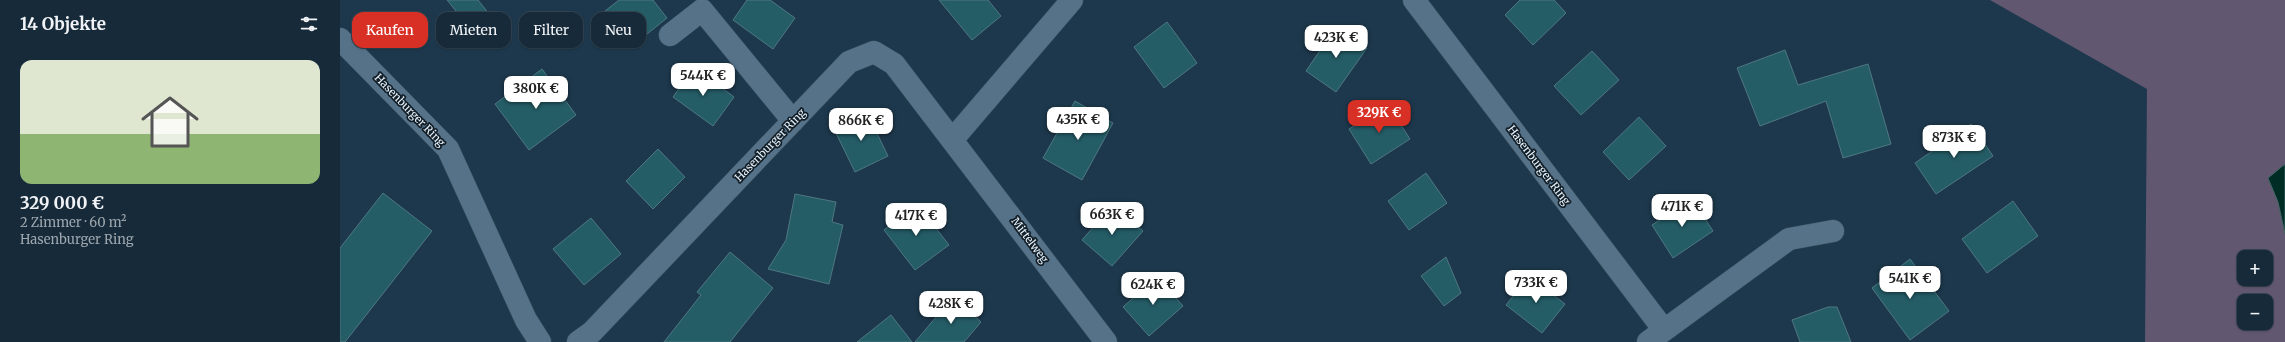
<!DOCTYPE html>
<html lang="de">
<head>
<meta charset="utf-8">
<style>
	:root { --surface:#162a39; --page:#1f3241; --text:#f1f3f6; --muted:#9ea7ae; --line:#354653; --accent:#d93025 }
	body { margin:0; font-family:Merriweather,serif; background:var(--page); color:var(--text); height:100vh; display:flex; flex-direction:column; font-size:15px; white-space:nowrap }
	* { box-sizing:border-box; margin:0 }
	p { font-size:13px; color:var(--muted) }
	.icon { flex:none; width:22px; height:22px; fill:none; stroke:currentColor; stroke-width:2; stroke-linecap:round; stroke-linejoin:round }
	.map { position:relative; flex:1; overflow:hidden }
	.sheet { display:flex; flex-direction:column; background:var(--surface); width:340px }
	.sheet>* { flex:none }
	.hud { position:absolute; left:12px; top:12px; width:380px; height:36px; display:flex; gap:8px }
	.buttons { position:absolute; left:1897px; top:250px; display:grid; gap:8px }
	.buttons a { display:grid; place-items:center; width:36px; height:36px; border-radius:8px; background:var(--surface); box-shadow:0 1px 3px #0004,0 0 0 1px var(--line); font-size:20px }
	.price { position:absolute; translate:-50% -34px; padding:0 9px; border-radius:8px; background:#fff; color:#222; font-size:13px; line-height:26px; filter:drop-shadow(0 1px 2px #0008) }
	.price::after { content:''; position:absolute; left:50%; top:24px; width:12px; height:9px; margin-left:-6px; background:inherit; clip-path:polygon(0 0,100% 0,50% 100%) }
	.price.active { background:var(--accent); color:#fff }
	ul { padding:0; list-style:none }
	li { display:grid; align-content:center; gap:8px; height:212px; padding:0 20px }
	li span { display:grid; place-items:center; height:124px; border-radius:12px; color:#555 }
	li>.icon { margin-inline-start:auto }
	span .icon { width:72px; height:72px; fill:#fffc; stroke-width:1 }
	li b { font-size:17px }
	h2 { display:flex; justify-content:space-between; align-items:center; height:48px; padding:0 20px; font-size:17px }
	.tag { padding:0 14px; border-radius:12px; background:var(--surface); box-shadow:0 1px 3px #0004,0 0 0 1px var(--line); font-size:14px; line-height:36px }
	.tag.active { background:var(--accent); color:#fff }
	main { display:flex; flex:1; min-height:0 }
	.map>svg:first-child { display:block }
	.green { fill:#625771; fill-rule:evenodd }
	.water { fill:#002c26; stroke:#456866 }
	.building { fill:#255d67; stroke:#4e7881 }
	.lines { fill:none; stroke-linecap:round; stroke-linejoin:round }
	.minor-casing { stroke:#3f5666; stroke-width:23 }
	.minor { stroke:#557289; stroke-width:22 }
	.labels { text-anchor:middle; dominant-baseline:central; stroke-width:3.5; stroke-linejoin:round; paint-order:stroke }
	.street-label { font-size:11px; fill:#e6f3fd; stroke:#121e27 }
</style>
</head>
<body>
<main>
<section class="sheet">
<h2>14 Objekte<svg class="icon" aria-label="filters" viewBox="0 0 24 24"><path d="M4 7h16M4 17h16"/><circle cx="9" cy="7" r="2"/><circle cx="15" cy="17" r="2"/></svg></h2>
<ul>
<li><span style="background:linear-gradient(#dfe7d0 60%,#8fb573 0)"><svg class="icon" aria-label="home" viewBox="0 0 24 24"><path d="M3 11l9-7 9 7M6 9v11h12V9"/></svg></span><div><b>329 000 €</b><p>2 Zimmer · 60 m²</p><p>Hasenburger Ring</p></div></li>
</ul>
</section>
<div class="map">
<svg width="1945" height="342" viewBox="0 0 1945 342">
	<rect width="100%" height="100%" fill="#1d384c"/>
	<path class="green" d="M1650,0h295v164l-17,15 10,23 7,32v108h-140l2,-253zM1904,257h22v22h-22zM1904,301h22v22h-22z"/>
	<path class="water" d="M1945,164v70l-7,-32 -10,-24z"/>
	<path class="building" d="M107,0h31l15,19 -18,15z
		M279,0h34l14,18 -35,28 -27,-35z
		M407,0h23l25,18 -22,31 -40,-29z
		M599,0h49l13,16 -29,24z
		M1180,0h34l12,13 -33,32 -28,-30z
		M827,22l30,41 -33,25 -30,-41z
		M996,27l31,21 -31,44 -30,-21z
		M1445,50l13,35 70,-21 23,80 -48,14 -17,-57 -66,25 -23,-58z
		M1252,51l27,29 -38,35 -27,-29z
		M354,67l40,30 -21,29 -40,-29z
		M202,69l34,46 -47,35 -34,-46z
		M735,101l38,22 -31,57 -39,-22z
		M1048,105l22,34 -39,25 -22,-35z
		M527,113l21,43 -33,16 -21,-43z
		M1299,117l27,29 -37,34 -26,-28z
		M1631,124l22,32 -57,38 -21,-31z
		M318,149l27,28 -32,32 -27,-28z
		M1086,173l21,30 -38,27 -21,-29z
		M43,193l49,38 -87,111h-5v-94z
		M455,194l41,8 -4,20 11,3 -14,59 -61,-15 18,-29z
		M1352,199l21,32 -40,27 -21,-33z
		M1673,201l25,35 -51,37 -25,-34z
		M577,204l32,41 -34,25 -31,-40z
		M769,209h9l25,22 -31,35 -30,-26z
		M251,218l30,36 -37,31 -31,-36z
		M390,252l43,36 -43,54h-66l37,-47 -4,-3z
		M1106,257l15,36 -17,13 -23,-30z
		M1570,259l39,52 -39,29 -38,-52z
		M1189,276l36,28 -23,29 -36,-28z
		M817,277l26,29 -34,30 -26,-29z
		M613,297l28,25 -17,20h-49z
		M1488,307h9l14,35h-51l-8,-22z
		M551,315l21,27h-55z"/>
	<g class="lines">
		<g class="minor-casing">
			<path id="minor" d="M1074,0l250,330
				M330,35l32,-25 91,111
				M0,39l108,110 78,171 14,22
				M613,139l119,-139
				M238,342l14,-10 257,-270 25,-10 20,12 212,278
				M1308,342l141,-103 44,-8"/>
		</g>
		<use href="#minor" class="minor"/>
	</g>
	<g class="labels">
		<g class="street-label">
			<text transform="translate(70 110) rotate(46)">Hasenburger Ring</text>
			<text transform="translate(430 145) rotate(-46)">Hasenburger Ring</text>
			<text transform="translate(1199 165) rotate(53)">Hasenburger Ring</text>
			<text transform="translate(690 240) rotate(53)">Mittelweg</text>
		</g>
	</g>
</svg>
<div class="buttons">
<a>+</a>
<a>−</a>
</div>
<b class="price" style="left:996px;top:59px">423K €</b>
<b class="price" style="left:363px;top:97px">544K €</b>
<b class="price" style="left:196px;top:110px">380K €</b>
<b class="price active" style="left:1039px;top:134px">329K €</b>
<b class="price" style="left:738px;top:141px">435K €</b>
<b class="price" style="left:521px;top:142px">866K €</b>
<b class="price" style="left:1614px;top:159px">873K €</b>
<b class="price" style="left:1342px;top:228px">471K €</b>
<b class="price" style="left:772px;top:236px">663K €</b>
<b class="price" style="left:576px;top:237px">417K €</b>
<b class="price" style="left:1570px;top:300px">541K €</b>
<b class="price" style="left:1196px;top:304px">733K €</b>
<b class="price" style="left:813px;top:306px">624K €</b>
<b class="price" style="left:611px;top:325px">428K €</b>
<div class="hud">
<a class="tag active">Kaufen</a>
<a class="tag">Mieten</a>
<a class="tag">Filter</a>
<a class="tag">Neu</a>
</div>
</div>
</main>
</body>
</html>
